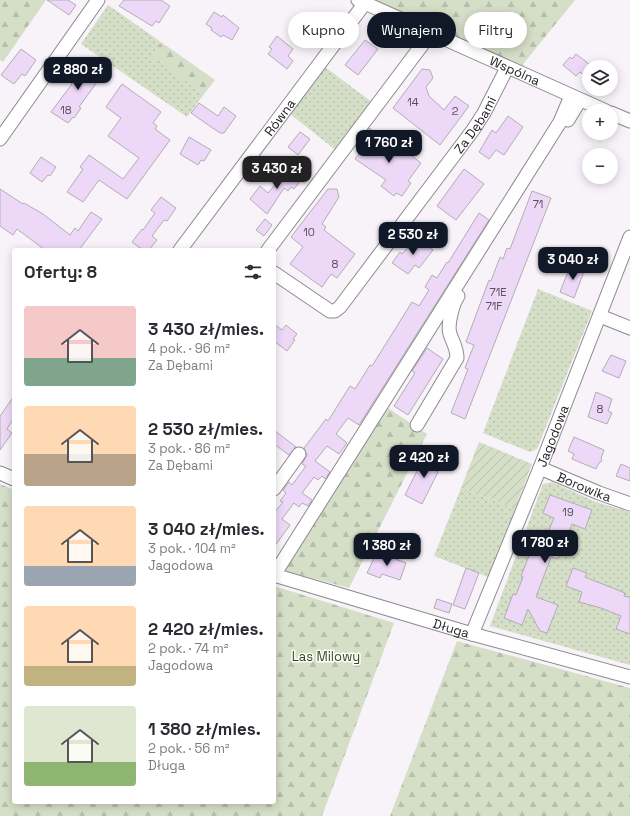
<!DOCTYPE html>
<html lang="pl">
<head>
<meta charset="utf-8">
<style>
	:root { --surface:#fff; --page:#f7f7f7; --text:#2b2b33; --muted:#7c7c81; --accent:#111827 }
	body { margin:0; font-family:"Space Grotesk",sans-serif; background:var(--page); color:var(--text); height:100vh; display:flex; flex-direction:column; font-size:15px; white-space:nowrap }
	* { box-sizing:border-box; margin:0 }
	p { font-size:13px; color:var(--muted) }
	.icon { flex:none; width:22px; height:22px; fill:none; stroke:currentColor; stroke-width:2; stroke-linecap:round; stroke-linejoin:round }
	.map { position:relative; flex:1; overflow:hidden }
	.sheet { position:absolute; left:12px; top:248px; width:264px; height:556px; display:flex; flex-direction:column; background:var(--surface); border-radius:4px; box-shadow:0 2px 10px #0003 }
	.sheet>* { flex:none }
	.banner { position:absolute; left:288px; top:12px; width:282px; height:36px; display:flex; gap:8px }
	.fabs { position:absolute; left:582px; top:60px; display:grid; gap:8px }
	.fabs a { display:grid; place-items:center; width:36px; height:36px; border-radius:50%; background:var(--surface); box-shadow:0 2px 10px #0003; font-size:20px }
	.price { position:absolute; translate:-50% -34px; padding:0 9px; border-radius:8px; background:var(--accent); color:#fff; font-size:13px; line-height:26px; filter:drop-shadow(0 1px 2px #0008) }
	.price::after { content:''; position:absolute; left:50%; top:24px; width:12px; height:9px; margin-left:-6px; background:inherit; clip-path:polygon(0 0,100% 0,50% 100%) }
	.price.current { background:#222; color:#fff }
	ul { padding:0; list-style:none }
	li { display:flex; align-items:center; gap:12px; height:100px; padding:0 12px }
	li span { display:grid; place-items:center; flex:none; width:112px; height:80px; border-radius:4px; color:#555 }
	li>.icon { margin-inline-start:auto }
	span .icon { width:48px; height:48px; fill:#fffc; stroke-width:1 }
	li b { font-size:17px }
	h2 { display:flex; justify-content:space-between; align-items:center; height:48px; padding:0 12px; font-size:17px }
	.tag { padding:0 14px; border-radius:18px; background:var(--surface); box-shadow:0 2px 10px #0003; font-size:14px; line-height:36px }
	.tag.current { background:var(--accent); color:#fff }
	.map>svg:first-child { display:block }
	.grass { fill:url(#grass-dots) }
	.forest { fill:url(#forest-firs) }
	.garden { fill:url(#garden-furrows) }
	.building { fill:#edd8f8; stroke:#b1aeb3 }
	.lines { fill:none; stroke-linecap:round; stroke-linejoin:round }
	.minor-casing { stroke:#8d8a8f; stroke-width:15 }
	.minor { stroke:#fff; stroke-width:13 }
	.labels { text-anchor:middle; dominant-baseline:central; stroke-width:3; stroke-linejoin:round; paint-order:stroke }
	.number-label { font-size:11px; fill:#554f58 }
	.street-label { font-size:13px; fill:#222123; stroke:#fff }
	.park-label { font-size:13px; fill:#374713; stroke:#fff }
</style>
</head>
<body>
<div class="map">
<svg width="630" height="816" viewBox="0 0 630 816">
	<defs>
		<pattern id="grass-dots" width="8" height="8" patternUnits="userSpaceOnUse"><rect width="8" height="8" fill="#d5dec7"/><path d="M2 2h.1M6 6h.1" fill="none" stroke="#b7beab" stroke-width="1.8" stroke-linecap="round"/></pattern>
		<pattern id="forest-firs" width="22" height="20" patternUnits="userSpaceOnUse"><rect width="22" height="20" fill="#d5dec7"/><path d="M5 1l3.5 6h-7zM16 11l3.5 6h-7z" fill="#b7beab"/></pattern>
		<pattern id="garden-furrows" width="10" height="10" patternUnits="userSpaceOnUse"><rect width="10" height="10" fill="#d5dec7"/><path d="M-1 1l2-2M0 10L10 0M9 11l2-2" fill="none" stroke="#b7beab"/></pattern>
	</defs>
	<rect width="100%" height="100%" fill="#f7f3f9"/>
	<path class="grass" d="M108,5l53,37 -10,14 53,38 -17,23 -106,-73z
		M325,67l48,36 -36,48 -47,-37z
		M538,289l54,22 -55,138 -7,3 -47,-19z
		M552,482l44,20 34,10v153l-140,-39 53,-142z
		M461,488l54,21 -27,68 -54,-21z"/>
	<path class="forest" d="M0,0h46l-43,62 -3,-2z
		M366,0h209l-51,63 -2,7z
		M161,42l54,38 -11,14 -54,-38z
		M385,406l42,28 -78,154 -67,-18z
		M0,484l14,6v312h260v-216l120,37 -72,193h-322z
		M457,641l173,47v128h-240z"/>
	<path class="garden" d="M479,442l53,22 -17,45 -54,-21z"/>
	<path class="building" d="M47,0h21l8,5 -7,10z
		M124,0h37l9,6 -11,17 -3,-2 -4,5 -33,-20z
		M214,12l8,5 1,-2 16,13 -7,12 -9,-5 -2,2 -10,-7 1,-2 -6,-4z
		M277,36l16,13 -5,7 5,5 -6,8 -19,-15 4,-5 -3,-2z
		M365,40l13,9 -20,26 -13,-10z
		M21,49l15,11 -11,16 -3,-2 -8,10 -13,-9z
		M576,54l13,10v15l-9,-7 -4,4 -13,-11 7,-8 2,2z
		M88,58l17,13 -26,36 2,1 -7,10 -1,-1 -5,6 -17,-11 21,-28 -1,-1z
		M422,69l8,1 3,8 -7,9 3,9 15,14 11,-14 14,10 -29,39 -47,-37z
		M122,84l39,28 -8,11 4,3 -2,3 15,11 -43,59 -28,-19 -16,22 -16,-10 16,-23 -3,-2 9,-12 34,24 16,-21 -31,-22 13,-18 -15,-11z
		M199,103l19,13 6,-9 12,9 -12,17h-4l-29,-20z
		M508,116l15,11 -19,28 -8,-5 -7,9 -10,-7 13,-22 4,3z
		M369,128l36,26 2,-2 14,11 -13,18 3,2 -9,13 -6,-3 -2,3 -13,-10 5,-6 -31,-21 16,-20z
		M300,132l10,7 -12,16 -10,-8z
		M189,137l22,13 -7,11 -3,-1 -3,5 -18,-11z
		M41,157l15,10 -6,9 -2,-1 -6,7 -12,-9z
		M291,166l13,10 -10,13 -3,-2 -3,4 -4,-3 -17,26 -17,-15 10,-13 8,7z
		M464,169l20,15 -28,36 -19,-14z
		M0,189l23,15 1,-1 19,11 27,21 5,-7 3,3 13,-19 11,7 -23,31h-34l-28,-21 -4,6 -13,-9z
		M328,189h9l2,8 -17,27 4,3 -2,3 31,24 -18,24 -6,-4 -9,13 -32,-23 13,-17 -12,-10z
		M532,191l19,7 -86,221 -14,-6 17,-44 -3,-1 9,-23 -8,-3 23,-62 2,1 9,-24 3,2 4,-11 3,1z
		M161,197l15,11 -9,13 -3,-1 -12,16 5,4 -8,10h-6l-11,-8 10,-13 1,1 12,-17 -4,-3z
		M479,213l10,7 -130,205 -11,-7 -12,16 11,9 -8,11 -12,-8 -12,15 15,11 -5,7 -3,-3 -4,4 -4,-3 -12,16 10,7 -4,6 -6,-3 -3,4 -5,-4 -12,16 8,6 -16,22v-34l9,-11 -3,-1 6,-8 -3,-3 6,-8 3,3 14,-19 -4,-2 5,-9 -3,-7 22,-29 2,2 22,-35 5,3 15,-24 2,1 40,-64 7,4 10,-16 -4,-3 7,-12 5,3 10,-16 1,1z
		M265,219l7,6 -8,11 -8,-6z
		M417,238l2,2 4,-1 1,4 9,7 -14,18 -4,-3 -7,9 -16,-11 8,-11 2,2z
		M571,264l14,5 -11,29 -14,-6z
		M274,324l8,6 4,-5 11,9 -4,5 2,1 -8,11 -13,-10z
		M427,348l16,11 -35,56 -14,-9 21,-33 -3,-2z
		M611,355l15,6 -7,17 -17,-7z
		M596,392l16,7 -4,12 4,2 -5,11 -19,-7z
		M14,396v22l-7,11 5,4 -12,17v-34z
		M274,430l22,17 -7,8 -15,-11z
		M574,437l30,13 -3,8 1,3 -3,2 -3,6 -24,-10 2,-5 -6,-3z
		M428,454l14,7 -6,10 2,1 -16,32 -17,-9 16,-32 1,1z
		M621,464l9,4v13l-14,-5z
		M550,495l42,15 -7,19 -13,-5 -14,35 -7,-2 -15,40 22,8 -11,28 -7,-2 -12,-22 -6,16 -18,-7 9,-24 3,1 7,-18 -2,-1 13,-33 8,3 12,-28 -11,-5z
		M377,552l29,11 -6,17 -18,-6 -2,4 -13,-5z
		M466,568l13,5 -14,36 -12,-4z
		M573,568l14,5 -2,4 40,16 -1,3 5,1 1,-1v38l-14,-5 5,-13 -20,-8 -22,-6 3,-10 -16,-6z
		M437,599l15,5 -3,9 -15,-5z"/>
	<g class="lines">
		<g class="minor-casing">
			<g id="minor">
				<path id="s1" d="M358,0l248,111"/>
				<path d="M611,113l19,8"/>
				<path d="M568,120l12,-20"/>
				<path d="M0,139l98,-139"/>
				<path id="s2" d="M180,250l185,-247"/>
				<path d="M268,250l154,-205 6,-13"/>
				<path id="s3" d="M274,273l56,38h5l5,-4 133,-177 11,-17 23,-45"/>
				<path d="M600,316l30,12"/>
				<path d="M417,425l40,-67c0,-10 -4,-15 -7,-24 -3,-9 3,-31 8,-38"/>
				<path id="s4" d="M540,468l59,25 31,11"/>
				<path d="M0,473l14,6"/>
				<path d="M274,489l25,-35"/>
				<path d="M274,575l286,-453 11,-26"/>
				<path id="s5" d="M274,575l198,59 158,43"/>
				<path id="s6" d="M472,634l68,-166 90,-231"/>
			</g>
		</g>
		<use href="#minor" class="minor"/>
	</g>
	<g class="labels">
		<g class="number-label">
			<text x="413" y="102">14</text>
			<text x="66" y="110">18</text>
			<text x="455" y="111">2</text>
			<text x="538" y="204">71</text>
			<text x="309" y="232">10</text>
			<text x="335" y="264">8</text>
			<text x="498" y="292">71E</text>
			<text x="494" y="306">71F</text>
			<text x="600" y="409">8</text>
			<text x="568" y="512">19</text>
		</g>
		<g class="street-label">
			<text stroke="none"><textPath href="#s1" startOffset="172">Wspólna</textPath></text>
			<text stroke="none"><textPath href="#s2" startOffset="166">Równa</textPath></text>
			<text stroke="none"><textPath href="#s3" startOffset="306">Za Dębami</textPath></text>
			<text stroke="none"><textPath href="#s6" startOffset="214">Jagodowa</textPath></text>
			<text stroke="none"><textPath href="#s4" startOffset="48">Borowika</textPath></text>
			<text stroke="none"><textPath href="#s5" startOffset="185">Długa</textPath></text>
		</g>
		<g class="park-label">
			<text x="326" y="656">Las Milowy</text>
		</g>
	</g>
</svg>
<div class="fabs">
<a><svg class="icon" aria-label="layers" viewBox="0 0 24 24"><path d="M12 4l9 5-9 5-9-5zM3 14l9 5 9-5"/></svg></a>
<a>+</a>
<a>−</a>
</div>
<b class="price" style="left:78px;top:91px">2 880 zł</b>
<b class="price" style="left:389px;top:164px">1 760 zł</b>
<b class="price current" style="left:277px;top:190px">3 430 zł</b>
<b class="price" style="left:413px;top:256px">2 530 zł</b>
<b class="price" style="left:573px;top:281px">3 040 zł</b>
<b class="price" style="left:424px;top:479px">2 420 zł</b>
<b class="price" style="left:545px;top:564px">1 780 zł</b>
<b class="price" style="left:387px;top:567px">1 380 zł</b>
<div class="banner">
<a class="tag">Kupno</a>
<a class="tag current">Wynajem</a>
<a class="tag">Filtry</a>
</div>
<section class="sheet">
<h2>Oferty: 8<svg class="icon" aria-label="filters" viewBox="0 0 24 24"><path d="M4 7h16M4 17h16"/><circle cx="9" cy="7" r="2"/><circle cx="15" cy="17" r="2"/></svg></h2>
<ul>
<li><span style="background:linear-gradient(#f6c9c9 65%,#7fa58c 0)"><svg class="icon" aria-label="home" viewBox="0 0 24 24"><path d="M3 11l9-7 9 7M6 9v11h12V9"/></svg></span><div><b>3 430 zł/mies.</b><p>4 pok. · 96 m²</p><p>Za Dębami</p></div></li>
<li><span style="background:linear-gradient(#ffd9b3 60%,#b9a48a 0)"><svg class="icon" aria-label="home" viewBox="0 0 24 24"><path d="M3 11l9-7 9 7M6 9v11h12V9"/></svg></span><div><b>2 530 zł/mies.</b><p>3 pok. · 86 m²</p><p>Za Dębami</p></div></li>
<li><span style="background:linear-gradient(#ffd9b3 75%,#9aa5b1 0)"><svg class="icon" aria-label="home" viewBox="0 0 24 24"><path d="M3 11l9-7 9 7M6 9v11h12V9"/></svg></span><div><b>3 040 zł/mies.</b><p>3 pok. · 104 m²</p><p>Jagodowa</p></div></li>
<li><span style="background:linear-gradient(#ffd9b3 75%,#c2b280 0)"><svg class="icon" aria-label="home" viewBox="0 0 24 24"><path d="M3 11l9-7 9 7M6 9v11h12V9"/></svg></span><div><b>2 420 zł/mies.</b><p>2 pok. · 74 m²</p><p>Jagodowa</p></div></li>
<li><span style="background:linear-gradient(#dfe7d0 70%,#8fb573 0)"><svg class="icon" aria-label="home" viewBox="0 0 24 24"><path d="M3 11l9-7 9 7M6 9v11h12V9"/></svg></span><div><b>1 380 zł/mies.</b><p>2 pok. · 56 m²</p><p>Długa</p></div></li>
</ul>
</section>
</div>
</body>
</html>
